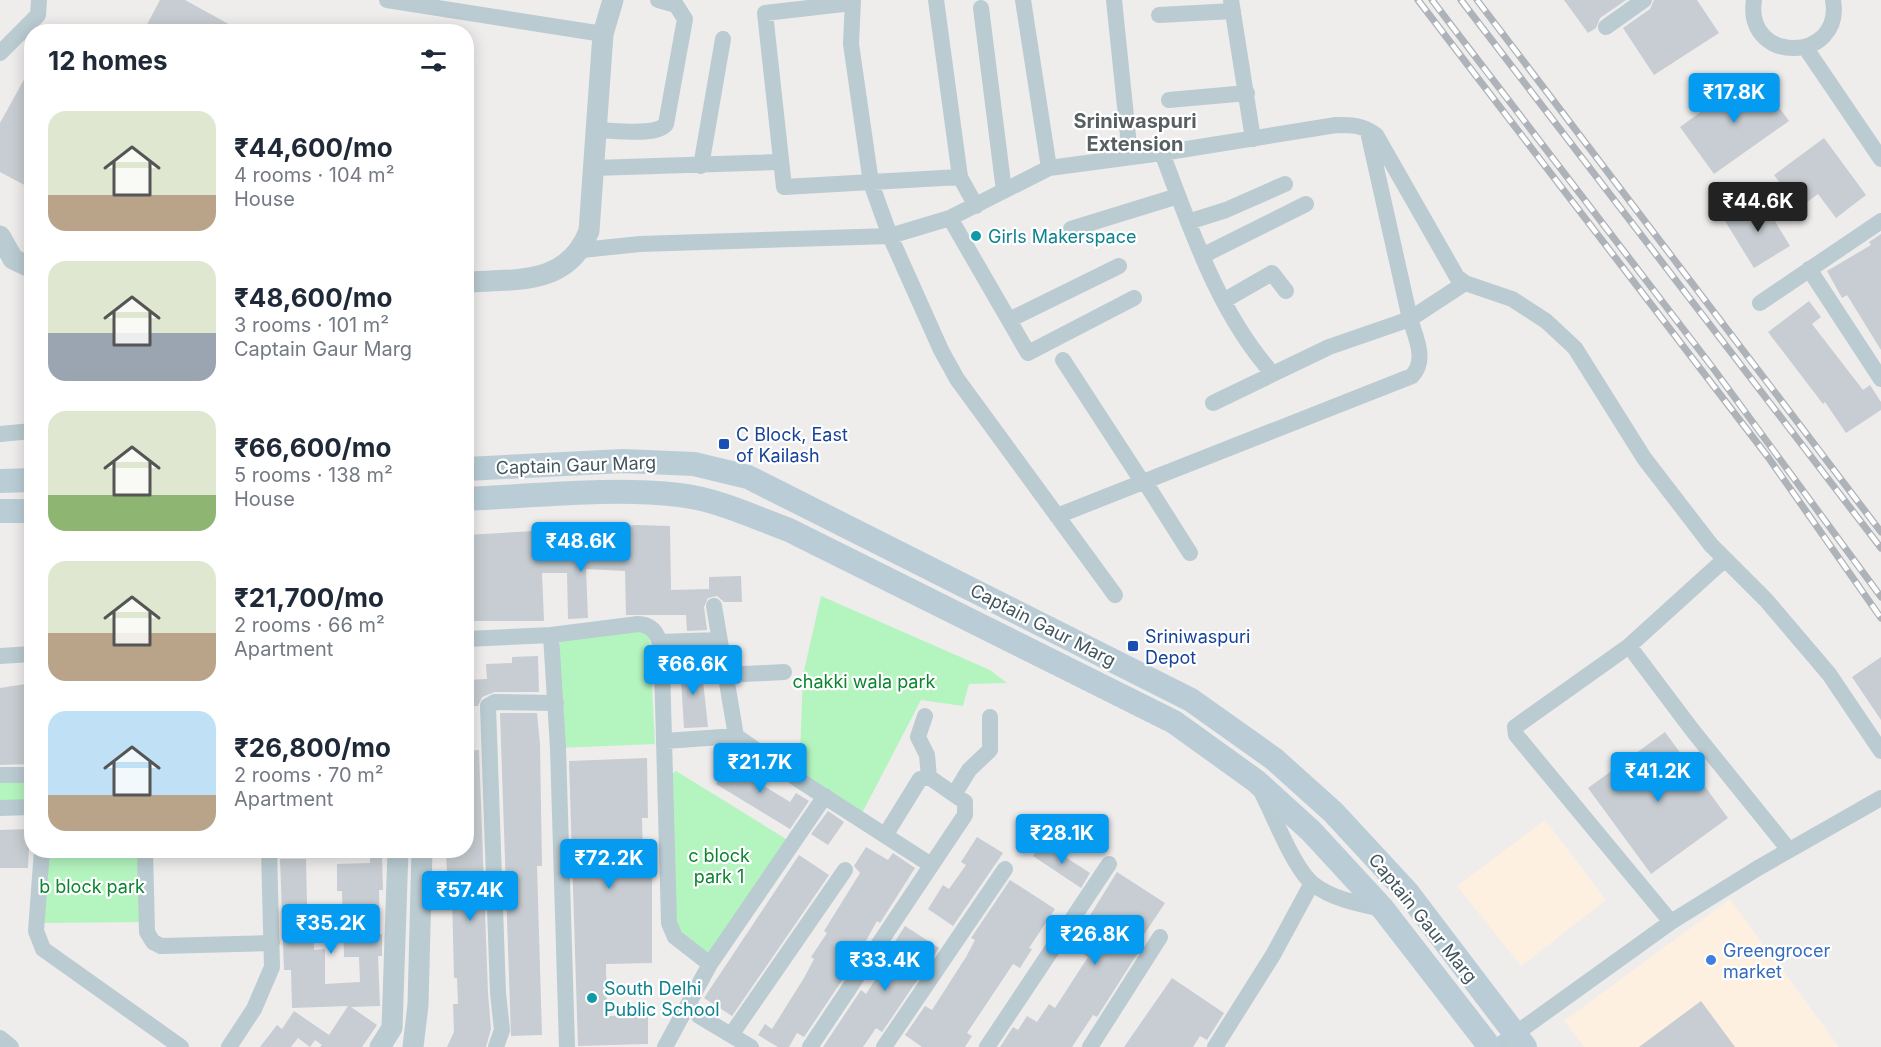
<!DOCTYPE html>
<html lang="en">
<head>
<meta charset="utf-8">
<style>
	:root { --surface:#fff; --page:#f6f6f7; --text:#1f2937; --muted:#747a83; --accent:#049bf1 }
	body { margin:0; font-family:Inter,sans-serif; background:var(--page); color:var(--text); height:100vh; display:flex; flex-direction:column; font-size:22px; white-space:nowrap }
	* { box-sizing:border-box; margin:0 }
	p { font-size:20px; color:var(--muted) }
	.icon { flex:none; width:33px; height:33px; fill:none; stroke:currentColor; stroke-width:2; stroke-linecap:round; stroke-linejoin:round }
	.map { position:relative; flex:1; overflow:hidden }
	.side { position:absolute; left:24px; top:24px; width:450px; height:834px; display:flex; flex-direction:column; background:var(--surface); border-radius:24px; box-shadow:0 3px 15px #0003 }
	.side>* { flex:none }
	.price { position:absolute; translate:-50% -51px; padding:0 14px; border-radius:6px; background:var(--accent); color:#fff; font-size:20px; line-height:39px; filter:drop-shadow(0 2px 3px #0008) }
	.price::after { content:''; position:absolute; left:50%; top:36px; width:18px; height:14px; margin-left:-9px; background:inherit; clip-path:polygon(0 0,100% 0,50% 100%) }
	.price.current { background:#222; color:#fff }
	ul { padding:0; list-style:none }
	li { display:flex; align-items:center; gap:18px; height:150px; padding:0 24px }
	li span { display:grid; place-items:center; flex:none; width:168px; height:120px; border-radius:18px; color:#555 }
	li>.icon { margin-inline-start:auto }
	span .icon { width:72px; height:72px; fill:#fffc; stroke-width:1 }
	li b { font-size:26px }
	h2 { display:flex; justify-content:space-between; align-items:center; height:72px; padding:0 24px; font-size:26px }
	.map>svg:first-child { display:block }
	.commercial { fill:#fef0e1 }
	.green { fill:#b4f4bf }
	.building { fill:#c7cdd2 }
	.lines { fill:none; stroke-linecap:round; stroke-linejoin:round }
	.minor { stroke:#bacbd1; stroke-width:16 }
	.tertiary { stroke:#bacbd1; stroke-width:21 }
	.secondary { stroke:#bacdd6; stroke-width:24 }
	.rail-casing { stroke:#adb3b8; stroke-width:7 }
	.rail { stroke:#fff; stroke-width:4.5; stroke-dasharray:14; stroke-linecap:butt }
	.culture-dot { fill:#0f9aa8; stroke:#fff; stroke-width:2 }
	.transit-dot { fill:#1a4fb4; stroke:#fff; stroke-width:2 }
	.shop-dot { fill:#3f7fe0; stroke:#fff; stroke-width:2 }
	.labels { text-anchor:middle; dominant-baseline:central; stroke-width:4.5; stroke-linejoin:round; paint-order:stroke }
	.culture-label { font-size:18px; fill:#0d838f; stroke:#fff; text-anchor:start }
	.transit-label { font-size:18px; fill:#164399; stroke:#fff; text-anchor:start }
	.street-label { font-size:18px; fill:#42555c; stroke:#fff }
	.park-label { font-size:18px; fill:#0c8430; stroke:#fff }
	.shop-label { font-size:18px; fill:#366cbe; stroke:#fff; text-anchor:start }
	.neighbourhood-label { font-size:20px; font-weight:bold; fill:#585f62; stroke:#fff }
</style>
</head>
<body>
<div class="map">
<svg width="1881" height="1047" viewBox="0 0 1881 1047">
	<rect width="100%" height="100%" fill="#efecec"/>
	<path class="commercial" d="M1545,820l61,80 -85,66 -64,-80z
		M1730,899l109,148h-255l-20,-26z"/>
	<path class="green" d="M821,596l169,74 17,13 -38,1 -6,22 -42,-6 -61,117 -61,-37 4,-105z
		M649,630l6,114 -97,4 2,-108z
		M0,771h31v38l-31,1z
		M676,771l123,76 -88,129 -43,-36 -6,-159z
		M39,851h105l4,71 -110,1z"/>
	<path class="building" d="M160,0h25l58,32h-100z
		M1564,0h62l-26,18 -4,10 -8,5z
		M1654,0h43l22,33 -65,42 -31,-47 27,-19z
		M32,65v74l-6,11 6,3v36l-32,-17v-49z
		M1754,73l35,48 -75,53 -34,-47z
		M1824,138l42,57 -30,23 -18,-24 -19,14 -25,-33z
		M1761,198l29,48 -36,22 -29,-47z
		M1881,234v116l-34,-55 -5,3 -15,-27 44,-26 -2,-3z
		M1809,301l12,16 -9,7 51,66 7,-5 11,17v8l-35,23 -21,-31 -2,2 -55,-72z
		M638,525l32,1 1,64 38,-1v-12l32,-1 1,26h-18l-7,-6 -9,2 -4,9 3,23 -20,1 -1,-16h-60l-1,-44 -39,-2 2,49 -20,1 -1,-46h-25l2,48h-78v-86z
		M538,656l1,36h-44l-13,5 -4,9h-12v-26l21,-1 -1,-15 26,-1v-6z
		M1881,657v63l-29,-43z
		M701,662l7,65 -24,1 -4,-65z
		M32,683v81l-32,1v-77z
		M500,713h37l3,31 2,122h-5l5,169 -31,1z
		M1665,732l63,86 -77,56 -63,-86z
		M479,750l9,243 3,36 -5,18h-39l7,-15 -1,-28h5l-1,-26h-3l-2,-83h-4l-2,-43h20v-101z
		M734,755l22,14 -5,9 39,24 6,-9 13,8 -19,28 -74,-45z
		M647,758l1,60h-6l1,43h9v102l-46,1 1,52 41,-1v29l-70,2 -9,-285z
		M828,811l16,11 -16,23 -17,-11z
		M30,829l-2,39h-28v-38z
		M977,837l26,16 -50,73 -25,-17 15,-24 6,4 17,-24 -5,-3z
		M1042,842l48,31 -9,15 -48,-32z
		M866,847l22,13 5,-7 22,15 -35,55 -3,-2 -24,43 -49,73 -7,-4 -8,14h-11l-20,-12 7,-11 7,5 32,-51 10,-19 -3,-2 16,-24 -3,-2 36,-58 -6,-7z
		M799,855l30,20 -97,141 -28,-18z
		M382,856l1,34h-4l1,44h2v22h-4l2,50 -29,1 26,18 -15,22h-42l2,-2 -7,-5 -5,7 -12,-9 -7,9h-31l17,-22 5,4 12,-18 35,24 19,-29 -56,2 -1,-38h-7l-4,-111h26l1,45h6l1,46 11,-1v35l35,-2 -1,-25h-15l-2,-66h-5v-27l33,-1v-6z
		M1117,872l48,31 -28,42 4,3 -44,69 -4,-2 -21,32h-72l13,-20 5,3 9,-14 10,6 12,-18 6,4 33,-51 -17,-11z
		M1010,880l45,29 -26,39 3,1 -12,19 -7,-4 -46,69 5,3 -7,11h-43l-17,-12 20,-29 7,4 34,-53 9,-17 -4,-2z
		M905,926l34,22 -57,84 -6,-4 -13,19h-40l38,-57 5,4 30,-46 -4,-2z
		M1172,978l52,35 -17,27 -7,-4 -7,11h-69z
		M1701,1001l34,46h-96z"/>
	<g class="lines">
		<path class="minor" d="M387,0l216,34
			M853,0l-2,44 20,139 19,53 51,114 16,29 158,216
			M936,0l24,177 16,29
			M1023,0l26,168
			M1114,0l16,155
			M1231,0l22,139
			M1754,0c-10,65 90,63 79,0
			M852,3l-87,10 19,174 176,-10
			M981,8l23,183
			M1159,15l74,-4
			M1606,27l38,-27
			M1805,47l76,112
			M0,53l38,-38 1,-15
			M1169,100l78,-7
			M596,130c16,0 60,7 70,-6l19,-105 -9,-14 -18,-5
			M1162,153c29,76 56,160 111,221
			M701,166l22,-127
			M594,168l185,-6
			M950,218l78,135 106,-55
			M1188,222l38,-12 59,-26
			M1071,229l107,-33
			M582,250l58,-6 250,-8 60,-18 99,-50 113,-15 174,-28c16,0 27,0 40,10l81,142 8,6 47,16 34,22 29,27 69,110 67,87 55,55 63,74 52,77
			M1202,256l104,-52
			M1809,269l72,110
			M1225,300l47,-27 14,18
			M1760,303l121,-82
			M1009,320l110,-54
			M1063,360l80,123
			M1213,403l116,-56 81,-28 55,-36
			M0,434l32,-3
			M1145,482l45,71
			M1057,516l355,-140c15,-16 4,-38 -2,-57l-42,-187
			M714,606l22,130
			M551,635l7,113 9,299
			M466,639l85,-4 87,-11c23,1 23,24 24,42l7,257 6,14 35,27
			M660,642l59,-2
			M1629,646l64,85 96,119
			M0,656l32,-2
			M726,675l58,-3
			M925,716l-7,21 9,18 2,22
			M665,741l71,-5 63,44 132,85
			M0,775h32
			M1261,791c12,23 33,78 52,93 19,15 46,20 69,25
			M955,793l14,-23 21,-20v-33
			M0,808l32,-1
			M42,850l-6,81 7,18 138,98
			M145,850l2,82 6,10 8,4 111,-3
			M1671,922l-155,-187 -1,-8 114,-81 96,-87
			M699,1016l52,31
			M731,1035l114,-165
			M0,1038l11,9
			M229,1047l25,-38 18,-42 -3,-117
			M496,1047l6,-17 -4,-37 -10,-287 7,-4 61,1
			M665,1047l45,-83 115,-168
			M810,1047l155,-232v-13l-36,-25 -9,2 -34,55
			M884,1047l121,-178
			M987,1047l122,-183
			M1090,1047l70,-110
			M1215,1047l58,-92 39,-72
			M1497,1047l174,-125 87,-54 123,-70"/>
		<path class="tertiary" d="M0,236l13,23 19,9
			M466,282c50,-3 102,4 123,-51l14,-197 10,-34
			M380,1047l12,-19 6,-178
			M413,1047l5,-42 4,-155"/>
		<path class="secondary" d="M466,469l157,-8 71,3 54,13 443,223 83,59 59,53 75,81 117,154
			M0,481l32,-1
			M466,499c71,-3 143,-12 213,-4 37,4 75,22 110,35l385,192 82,59 55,50 72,78 107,138
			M0,511h32"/>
		<g class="rail-casing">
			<path id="rail" d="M1418,0l350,457 113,161
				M1432,0l281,368 168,229
				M1461,0l420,548
				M1477,0l404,532"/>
		</g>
		<use href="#rail" class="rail"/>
	</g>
	<g class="culture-dot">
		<circle cx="976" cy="236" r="6"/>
		<circle cx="592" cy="998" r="6"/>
	</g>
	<g class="transit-dot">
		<rect x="718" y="438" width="12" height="12" rx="3"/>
		<rect x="1127" y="640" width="12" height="12" rx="3"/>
	</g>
	<circle class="shop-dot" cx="1711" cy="960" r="6"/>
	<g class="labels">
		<g class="culture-label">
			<text x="988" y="236">Girls Makerspace</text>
			<text x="604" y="988">South Delhi<tspan x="604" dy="21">Public School</tspan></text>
		</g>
		<g class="transit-label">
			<text x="736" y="434">C Block, East<tspan x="736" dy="21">of Kailash</tspan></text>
			<text x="1145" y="636">Sriniwaspuri<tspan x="1145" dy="21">Depot</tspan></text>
		</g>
		<g class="street-label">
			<text transform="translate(576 465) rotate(-2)">Captain Gaur Marg</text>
			<text transform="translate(1043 625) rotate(27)">Captain Gaur Marg</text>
			<text transform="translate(1423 918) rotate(51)">Captain Gaur Marg</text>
		</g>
		<g class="park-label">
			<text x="864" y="681">chakki wala park</text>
			<text x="719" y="855">c block<tspan x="719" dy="21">park 1</tspan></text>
			<text x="92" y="886">b block park</text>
		</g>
		<g class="shop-label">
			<text x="1723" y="950">Greengrocer<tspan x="1723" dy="21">market</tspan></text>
		</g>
		<g class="neighbourhood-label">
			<text x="1135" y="121">Sriniwaspuri<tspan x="1135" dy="23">Extension</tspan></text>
		</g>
	</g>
</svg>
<b class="price" style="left:1734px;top:124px">₹17.8K</b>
<b class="price current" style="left:1758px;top:233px">₹44.6K</b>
<b class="price" style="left:581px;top:573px">₹48.6K</b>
<b class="price" style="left:693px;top:696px">₹66.6K</b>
<b class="price" style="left:760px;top:794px">₹21.7K</b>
<b class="price" style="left:1658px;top:803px">₹41.2K</b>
<b class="price" style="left:1062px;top:865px">₹28.1K</b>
<b class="price" style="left:609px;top:890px">₹72.2K</b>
<b class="price" style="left:470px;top:922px">₹57.4K</b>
<b class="price" style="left:331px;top:955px">₹35.2K</b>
<b class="price" style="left:1095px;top:966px">₹26.8K</b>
<b class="price" style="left:885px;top:992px">₹33.4K</b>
<section class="side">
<h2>12 homes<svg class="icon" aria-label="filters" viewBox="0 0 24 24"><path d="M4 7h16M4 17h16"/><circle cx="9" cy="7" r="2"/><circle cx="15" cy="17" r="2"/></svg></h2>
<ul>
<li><span style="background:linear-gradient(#dfe7d0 70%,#b9a48a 0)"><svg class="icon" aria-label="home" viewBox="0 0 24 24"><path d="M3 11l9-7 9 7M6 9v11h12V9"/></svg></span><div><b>₹44,600/mo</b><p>4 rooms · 104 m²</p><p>House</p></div></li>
<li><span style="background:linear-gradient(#dfe7d0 60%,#9aa5b1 0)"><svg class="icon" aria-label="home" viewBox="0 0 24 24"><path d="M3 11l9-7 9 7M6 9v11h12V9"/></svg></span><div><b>₹48,600/mo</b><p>3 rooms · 101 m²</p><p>Captain Gaur Marg</p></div></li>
<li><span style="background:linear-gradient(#dfe7d0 70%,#8fb573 0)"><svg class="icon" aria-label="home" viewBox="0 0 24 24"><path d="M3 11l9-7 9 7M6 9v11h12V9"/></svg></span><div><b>₹66,600/mo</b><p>5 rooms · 138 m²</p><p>House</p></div></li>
<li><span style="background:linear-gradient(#dfe7d0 60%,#b9a48a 0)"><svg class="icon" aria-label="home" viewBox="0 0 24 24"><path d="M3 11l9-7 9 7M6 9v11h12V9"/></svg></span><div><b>₹21,700/mo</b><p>2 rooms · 66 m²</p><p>Apartment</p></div></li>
<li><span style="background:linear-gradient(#bfe0f5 70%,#b9a48a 0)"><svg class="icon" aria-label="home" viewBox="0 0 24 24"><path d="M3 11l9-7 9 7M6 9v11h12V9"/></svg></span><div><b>₹26,800/mo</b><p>2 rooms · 70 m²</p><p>Apartment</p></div></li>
</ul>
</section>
</div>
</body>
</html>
